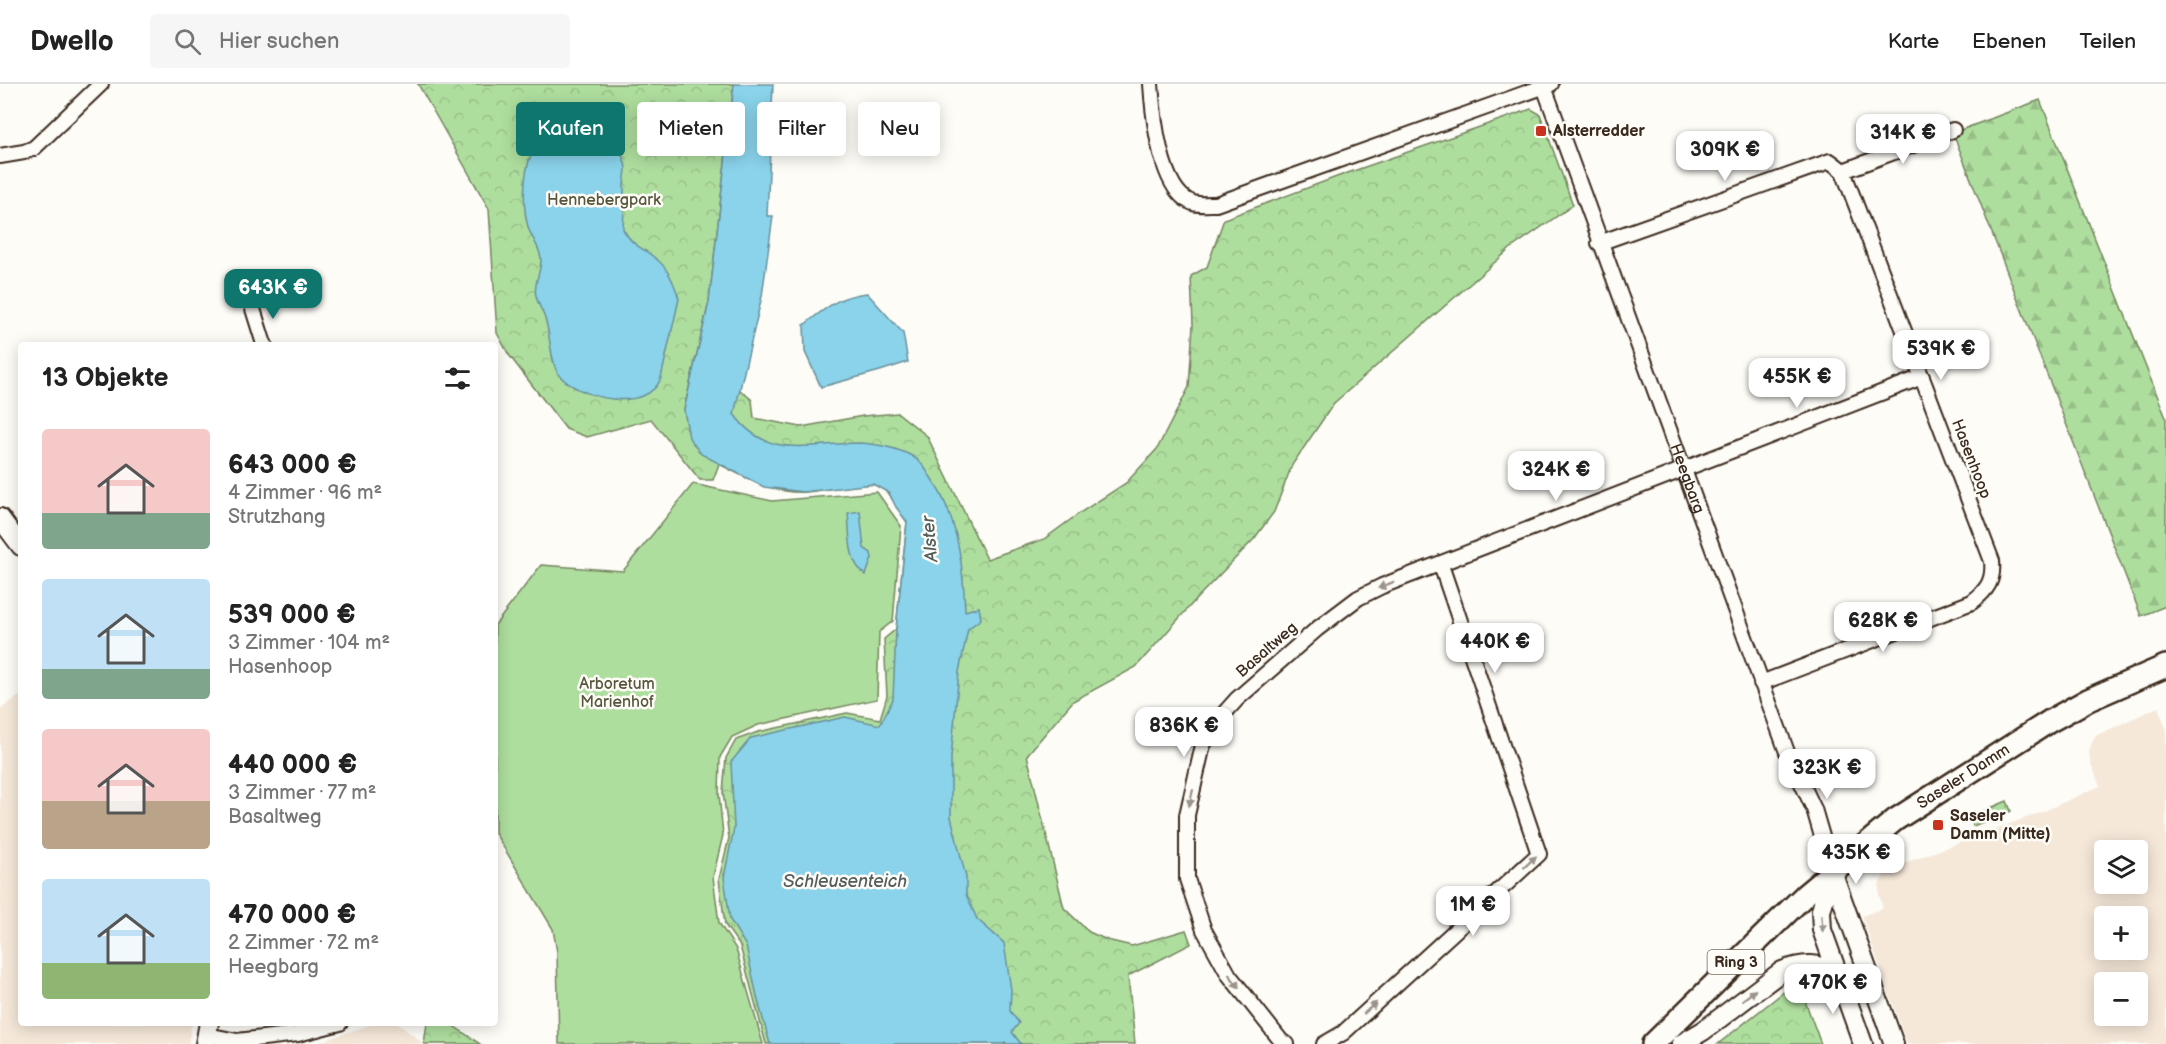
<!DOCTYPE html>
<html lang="de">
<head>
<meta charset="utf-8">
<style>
	:root { --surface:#fff; --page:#f6f6f6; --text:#222; --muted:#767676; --line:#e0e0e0; --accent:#0f766e }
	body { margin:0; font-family:"Balsamiq Sans",sans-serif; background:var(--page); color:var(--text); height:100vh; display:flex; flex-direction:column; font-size:22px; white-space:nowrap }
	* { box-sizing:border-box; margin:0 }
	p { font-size:20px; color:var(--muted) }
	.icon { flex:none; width:33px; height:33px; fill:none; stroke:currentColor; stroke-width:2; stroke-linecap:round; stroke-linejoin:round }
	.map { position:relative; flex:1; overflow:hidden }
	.sheet { position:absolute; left:18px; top:258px; width:480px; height:684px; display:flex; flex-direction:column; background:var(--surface); border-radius:6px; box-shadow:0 3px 15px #0003 }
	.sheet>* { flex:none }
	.guide { position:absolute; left:516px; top:18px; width:570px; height:54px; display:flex; gap:12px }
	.controls { position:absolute; left:2094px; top:756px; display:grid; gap:12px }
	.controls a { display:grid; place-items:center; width:54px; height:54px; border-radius:6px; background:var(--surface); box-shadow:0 3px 15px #0003; font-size:30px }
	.price { position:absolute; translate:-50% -51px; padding:0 14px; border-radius:12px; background:#fff; color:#222; font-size:20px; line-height:39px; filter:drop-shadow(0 2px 3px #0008) }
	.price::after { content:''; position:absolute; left:50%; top:36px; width:18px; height:14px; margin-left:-9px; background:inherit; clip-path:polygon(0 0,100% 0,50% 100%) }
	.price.selected { background:var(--accent); color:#fff }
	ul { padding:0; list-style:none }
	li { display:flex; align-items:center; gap:18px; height:150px; padding:0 24px }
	li span { display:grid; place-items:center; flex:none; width:168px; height:120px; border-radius:6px; color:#555 }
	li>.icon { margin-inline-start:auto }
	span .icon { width:72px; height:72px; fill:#fffc; stroke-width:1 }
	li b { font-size:26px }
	h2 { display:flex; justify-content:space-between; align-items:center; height:72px; padding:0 24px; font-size:26px }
	.pill { padding:0 21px; border-radius:6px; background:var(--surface); box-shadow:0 3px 15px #0003; font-size:21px; line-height:54px }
	.pill.selected { background:var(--accent); color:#fff }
	header { display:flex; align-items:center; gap:36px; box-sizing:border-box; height:84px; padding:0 30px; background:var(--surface); border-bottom:2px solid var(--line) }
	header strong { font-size:28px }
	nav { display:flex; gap:33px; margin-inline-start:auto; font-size:21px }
	.search { width:420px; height:54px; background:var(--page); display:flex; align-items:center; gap:15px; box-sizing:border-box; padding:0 21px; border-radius:6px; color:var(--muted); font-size:22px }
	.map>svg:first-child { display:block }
	.built { fill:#f5e8d9; fill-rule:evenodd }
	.grass { fill:url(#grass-dots); stroke:#74845e; stroke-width:1.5 }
	.forest { fill:url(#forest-firs); stroke:#74845e; stroke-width:1.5 }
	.park { fill:url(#park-crowns); stroke:#74845e; stroke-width:1.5 }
	.garden { fill:#aede9e; stroke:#74845e; stroke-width:1.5 }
	.water { fill:#8ad3ea; stroke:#6a8f98; stroke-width:1.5 }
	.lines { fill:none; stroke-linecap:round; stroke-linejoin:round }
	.street-casing { stroke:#3b2a1e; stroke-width:18 }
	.secondary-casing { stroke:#3b2a1e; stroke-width:22 }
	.primary-casing { stroke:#3b2a1e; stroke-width:26 }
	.street { stroke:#fdfcf7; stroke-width:14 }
	.secondary { stroke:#fdfcf7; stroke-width:18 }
	.primary { stroke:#fdfcf7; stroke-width:21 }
	.oneway { fill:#9c938a }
	.poi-dot { fill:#c8321e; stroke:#fdfcf7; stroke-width:2 }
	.labels { text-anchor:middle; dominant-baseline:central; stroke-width:5; stroke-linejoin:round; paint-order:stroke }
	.shield { fill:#fdfcf7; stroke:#75695f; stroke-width:1.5 }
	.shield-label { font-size:15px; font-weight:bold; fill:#3b2a1e }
	.poi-label { font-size:16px; font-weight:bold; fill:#3b2a1e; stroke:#fdfcf7; text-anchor:start }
	.park-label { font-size:16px; fill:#58573e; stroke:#fdfcf7 }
	.street-label { font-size:16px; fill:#3b2a1e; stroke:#fdfcf7 }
	.water-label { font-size:18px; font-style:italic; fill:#535d5b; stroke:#fdfcf7 }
</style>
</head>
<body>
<header>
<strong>Dwello</strong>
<div class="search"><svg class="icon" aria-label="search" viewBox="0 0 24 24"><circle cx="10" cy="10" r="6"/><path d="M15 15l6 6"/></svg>Hier suchen</div>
<nav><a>Karte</a><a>Ebenen</a><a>Teilen</a></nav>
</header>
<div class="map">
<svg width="2166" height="960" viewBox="0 0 2166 960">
	<defs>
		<pattern id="grass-dots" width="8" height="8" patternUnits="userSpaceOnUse" patternTransform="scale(1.5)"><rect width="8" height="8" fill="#aede9e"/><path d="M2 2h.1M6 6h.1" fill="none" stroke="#97bf88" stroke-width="1.8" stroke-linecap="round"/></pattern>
		<pattern id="forest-firs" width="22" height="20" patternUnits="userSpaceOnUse" patternTransform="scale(1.5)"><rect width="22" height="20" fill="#aede9e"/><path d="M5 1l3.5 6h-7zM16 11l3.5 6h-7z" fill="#97bf88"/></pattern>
		<pattern id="park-crowns" width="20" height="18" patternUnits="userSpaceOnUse" patternTransform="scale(1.5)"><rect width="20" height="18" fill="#aede9e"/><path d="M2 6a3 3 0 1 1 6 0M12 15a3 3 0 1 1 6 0" fill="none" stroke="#97bf88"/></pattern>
	</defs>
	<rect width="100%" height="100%" fill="#fdfcf7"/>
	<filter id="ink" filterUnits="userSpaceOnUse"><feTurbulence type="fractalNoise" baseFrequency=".0167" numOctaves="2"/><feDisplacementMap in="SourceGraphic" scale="12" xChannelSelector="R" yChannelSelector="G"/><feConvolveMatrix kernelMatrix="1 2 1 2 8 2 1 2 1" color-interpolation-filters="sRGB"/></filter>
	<g filter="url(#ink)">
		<path class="built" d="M21,611v328h171l-4,21h-188v-335z
			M2158,623l8,21v316h-259l-45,-128 21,-8 -4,-13v-10l5,-10 10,-8 148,-55 58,-26 -10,-25 -1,-11 6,-14zM2138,766v34h-34v-34zM2104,832h34v34h-34zM2104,898h34v34h-34z
			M375,939h22l27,21h-110z"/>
		<path class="grass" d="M2007,717l4,10 -38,15 -4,-9z"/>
		<path class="forest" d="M2040,16l126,318v188l-25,10 -188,-483z"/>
		<path class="park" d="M418,0h316l-25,218 -25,107 56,-19 12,10 2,18 47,9 62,-11 35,-3 29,23 60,123 57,-20 37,-27 45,-29 31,-34 32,-62 4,-62 -2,-49 16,-9 17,-48 118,-44 189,-66 9,5 33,91 -63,44 -176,154 -42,62 -18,47 -20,27 -56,58 -62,70 -63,34 -46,54 37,153 25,24 18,8 25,6 54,-16 5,14 -63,32 7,68h-369l-26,-98 -15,-21 -6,-46 10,-41 -6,-46 3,-34 10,-18 22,-8 89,-19 33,6 7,-23 -3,-57 12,-10 11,-107c-10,-13 -16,-32 -32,-37 -10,-3 -56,6 -69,7 -33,2 -59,-14 -87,-28l-6,16h-13l-49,-61 -64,18 -21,-8 -57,-74 -12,-22 -8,-124z
			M1785,907l17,2 19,51h-103z
			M427,939h22l31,21h-56z"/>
		<path class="garden" d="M693,400l79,17 105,-9 24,34 -8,95 -14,11 -2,67 -119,26 -26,12 -12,20 -1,37 4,41 -10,42 6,46 17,26 27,95h-204l-2,-92 -4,-23 -58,-96v-208l46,-60 82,6z"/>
		<path class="water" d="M734,0h39l-6,132h6l-11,80 -28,118c33,47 77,29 125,29 17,1 38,5 53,13 7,4 14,13 18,20 28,40 33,88 35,135l14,-4 2,12 -13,10 -9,43 -8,86v59l15,60v17l11,25 27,24 7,47 -1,21 9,12 -7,9 9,12h-14l-2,-2 -2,2h-233l-12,-43 -12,-55 -16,-26 -6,-43 10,-49 -3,-66 20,-24 94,-21 35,8 13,-26 3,-70 11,-107 -11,-15 -7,-14 -16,-9 -70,8 -39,-5 -63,-33 -12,-16 -5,-28 25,-108z
			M569,47c23,-1 53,10 57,37 0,6 -2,13 -2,19 0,14 0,28 -1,42 11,19 18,17 32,29 13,9 20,27 24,41l-18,79c-13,36 -82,21 -102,-3 -8,-10 -9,-40 -13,-53 -2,-9 -8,-17 -10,-26 -3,-12 5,-24 5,-36 0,-12 -10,-22 -13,-33 -6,-22 -6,-67 11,-84 8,-7 20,-9 30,-12z
			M867,209l36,40 5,29 -28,9 -59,16 -16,-35 -1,-27c23,-18 34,-29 63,-32z
			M860,427l4,37 7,5 1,5 -6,17c-19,-12 -16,-42 -18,-62z"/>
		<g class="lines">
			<g class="street-casing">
				<g id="street">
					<path d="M1151,0c2,30 9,108 42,119 7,2 16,1 23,1l335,-120"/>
					<path id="s1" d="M1543,0l244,668 27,57 18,62"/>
					<path d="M0,72l24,-4 10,-4 67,-64"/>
					<path d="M1843,87l110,-41"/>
					<path d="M1599,159l231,-82 13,10"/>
					<path d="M253,225l10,32 2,4"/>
					<path d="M1761,599l211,-81c15,-12 22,-21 20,-41l-149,-390"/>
					<path d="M207,951l30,6 61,-7 42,-11"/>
					<path d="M1287,960l-5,-2 -53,-67 -25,-45 -17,-51v-64l16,-70 17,-27 17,-19 80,-70 41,-31 24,-12 540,-209"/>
					<path d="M1324,960l19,-11 196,-179 -98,-289"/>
				</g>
			</g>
			<g class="secondary-casing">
				<path id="secondary" d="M0,434l21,28
					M1832,787l62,173
					M1832,787l-11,40 1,19 41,114
					M205,960l4,-21
					M1681,960l22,-13 79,-60c20,-8 37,-9 55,3"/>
			</g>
			<g class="primary-casing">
				<g id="primary">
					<path id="s2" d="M1653,960l153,-150 89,-74 155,-99 38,-21 78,-34"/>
				</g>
			</g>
			<use href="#street" class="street"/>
			<use href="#secondary" class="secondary"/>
			<use href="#primary" class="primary"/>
		</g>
		<defs><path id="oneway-solid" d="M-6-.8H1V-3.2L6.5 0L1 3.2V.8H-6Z" transform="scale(1.5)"/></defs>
		<g class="oneway">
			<use href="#oneway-solid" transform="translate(1386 501) rotate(158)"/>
			<use href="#oneway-solid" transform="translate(1191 714) rotate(103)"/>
			<use href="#oneway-solid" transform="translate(1530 778) rotate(-43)"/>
			<use href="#oneway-solid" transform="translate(1822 839) rotate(85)"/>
			<use href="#oneway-solid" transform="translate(1234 897) rotate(53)"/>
			<use href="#oneway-solid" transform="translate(1749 911) rotate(-38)"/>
			<use href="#oneway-solid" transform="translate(1370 924) rotate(-42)"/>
		</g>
	</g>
	<g class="poi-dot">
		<rect x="1535" y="41" width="12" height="12" rx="3"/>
		<rect x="1932" y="735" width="12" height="12" rx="3"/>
	</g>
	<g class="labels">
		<rect class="shield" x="1707.5" y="866" width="57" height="24" rx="4.5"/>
		<g class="shield-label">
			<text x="1736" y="878">Ring 3</text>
		</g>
		<g class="poi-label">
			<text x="1553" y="47">Alsterredder</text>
			<text x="1950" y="732">Saseler<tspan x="1950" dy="18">Damm (Mitte)</tspan></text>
		</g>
		<g class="park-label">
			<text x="604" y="116">Hennebergpark</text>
			<text x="617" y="600">Arboretum<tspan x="617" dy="18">Marienhof</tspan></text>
		</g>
		<g class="street-label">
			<text transform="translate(1971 375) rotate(69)">Hasenhoop</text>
			<text stroke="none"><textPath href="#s1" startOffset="420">Heegbarg</textPath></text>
			<text transform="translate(1267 566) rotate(-41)">Basaltweg</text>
			<text stroke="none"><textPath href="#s2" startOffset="411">Saseler Damm</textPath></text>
		</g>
		<g class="water-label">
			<text transform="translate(930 455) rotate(-95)">Alster</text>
			<text x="845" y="797">Schleusenteich</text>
		</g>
	</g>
</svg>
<div class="controls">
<a><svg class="icon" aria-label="layers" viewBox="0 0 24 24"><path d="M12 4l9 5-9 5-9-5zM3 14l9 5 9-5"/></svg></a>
<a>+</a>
<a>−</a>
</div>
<b class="price" style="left:1903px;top:81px">314K €</b>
<b class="price" style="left:1725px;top:98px">309K €</b>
<b class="price selected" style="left:273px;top:236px">643K €</b>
<b class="price" style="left:1941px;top:297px">539K €</b>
<b class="price" style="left:1797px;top:325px">455K €</b>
<b class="price" style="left:1556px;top:418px">324K €</b>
<b class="price" style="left:1883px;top:569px">628K €</b>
<b class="price" style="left:1495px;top:590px">440K €</b>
<b class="price" style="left:1184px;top:674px">836K €</b>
<b class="price" style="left:1827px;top:716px">323K €</b>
<b class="price" style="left:1856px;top:801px">435K €</b>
<b class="price" style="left:1473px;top:853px">1M €</b>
<b class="price" style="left:1833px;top:931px">470K €</b>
<div class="guide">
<a class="pill selected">Kaufen</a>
<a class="pill">Mieten</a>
<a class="pill">Filter</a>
<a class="pill">Neu</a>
</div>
<section class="sheet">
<h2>13 Objekte<svg class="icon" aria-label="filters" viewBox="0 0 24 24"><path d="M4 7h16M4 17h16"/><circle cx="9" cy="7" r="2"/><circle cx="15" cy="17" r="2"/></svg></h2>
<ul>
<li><span style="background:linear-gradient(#f6c9c9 70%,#7fa58c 0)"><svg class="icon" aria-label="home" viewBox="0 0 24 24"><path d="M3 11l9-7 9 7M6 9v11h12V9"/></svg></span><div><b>643 000 €</b><p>4 Zimmer · 96 m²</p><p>Strutzhang</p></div></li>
<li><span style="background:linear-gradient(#bfe0f5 75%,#7fa58c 0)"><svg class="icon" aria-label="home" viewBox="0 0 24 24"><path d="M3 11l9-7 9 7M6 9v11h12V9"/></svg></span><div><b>539 000 €</b><p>3 Zimmer · 104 m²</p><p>Hasenhoop</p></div></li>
<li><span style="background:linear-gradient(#f6c9c9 60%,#b9a48a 0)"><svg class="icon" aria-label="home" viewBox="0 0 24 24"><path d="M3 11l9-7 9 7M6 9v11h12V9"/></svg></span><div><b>440 000 €</b><p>3 Zimmer · 77 m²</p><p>Basaltweg</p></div></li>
<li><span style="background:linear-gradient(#bfe0f5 70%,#8fb573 0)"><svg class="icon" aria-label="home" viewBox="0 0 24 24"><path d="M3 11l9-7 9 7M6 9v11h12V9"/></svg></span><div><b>470 000 €</b><p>2 Zimmer · 72 m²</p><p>Heegbarg</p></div></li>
</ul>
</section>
</div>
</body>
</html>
